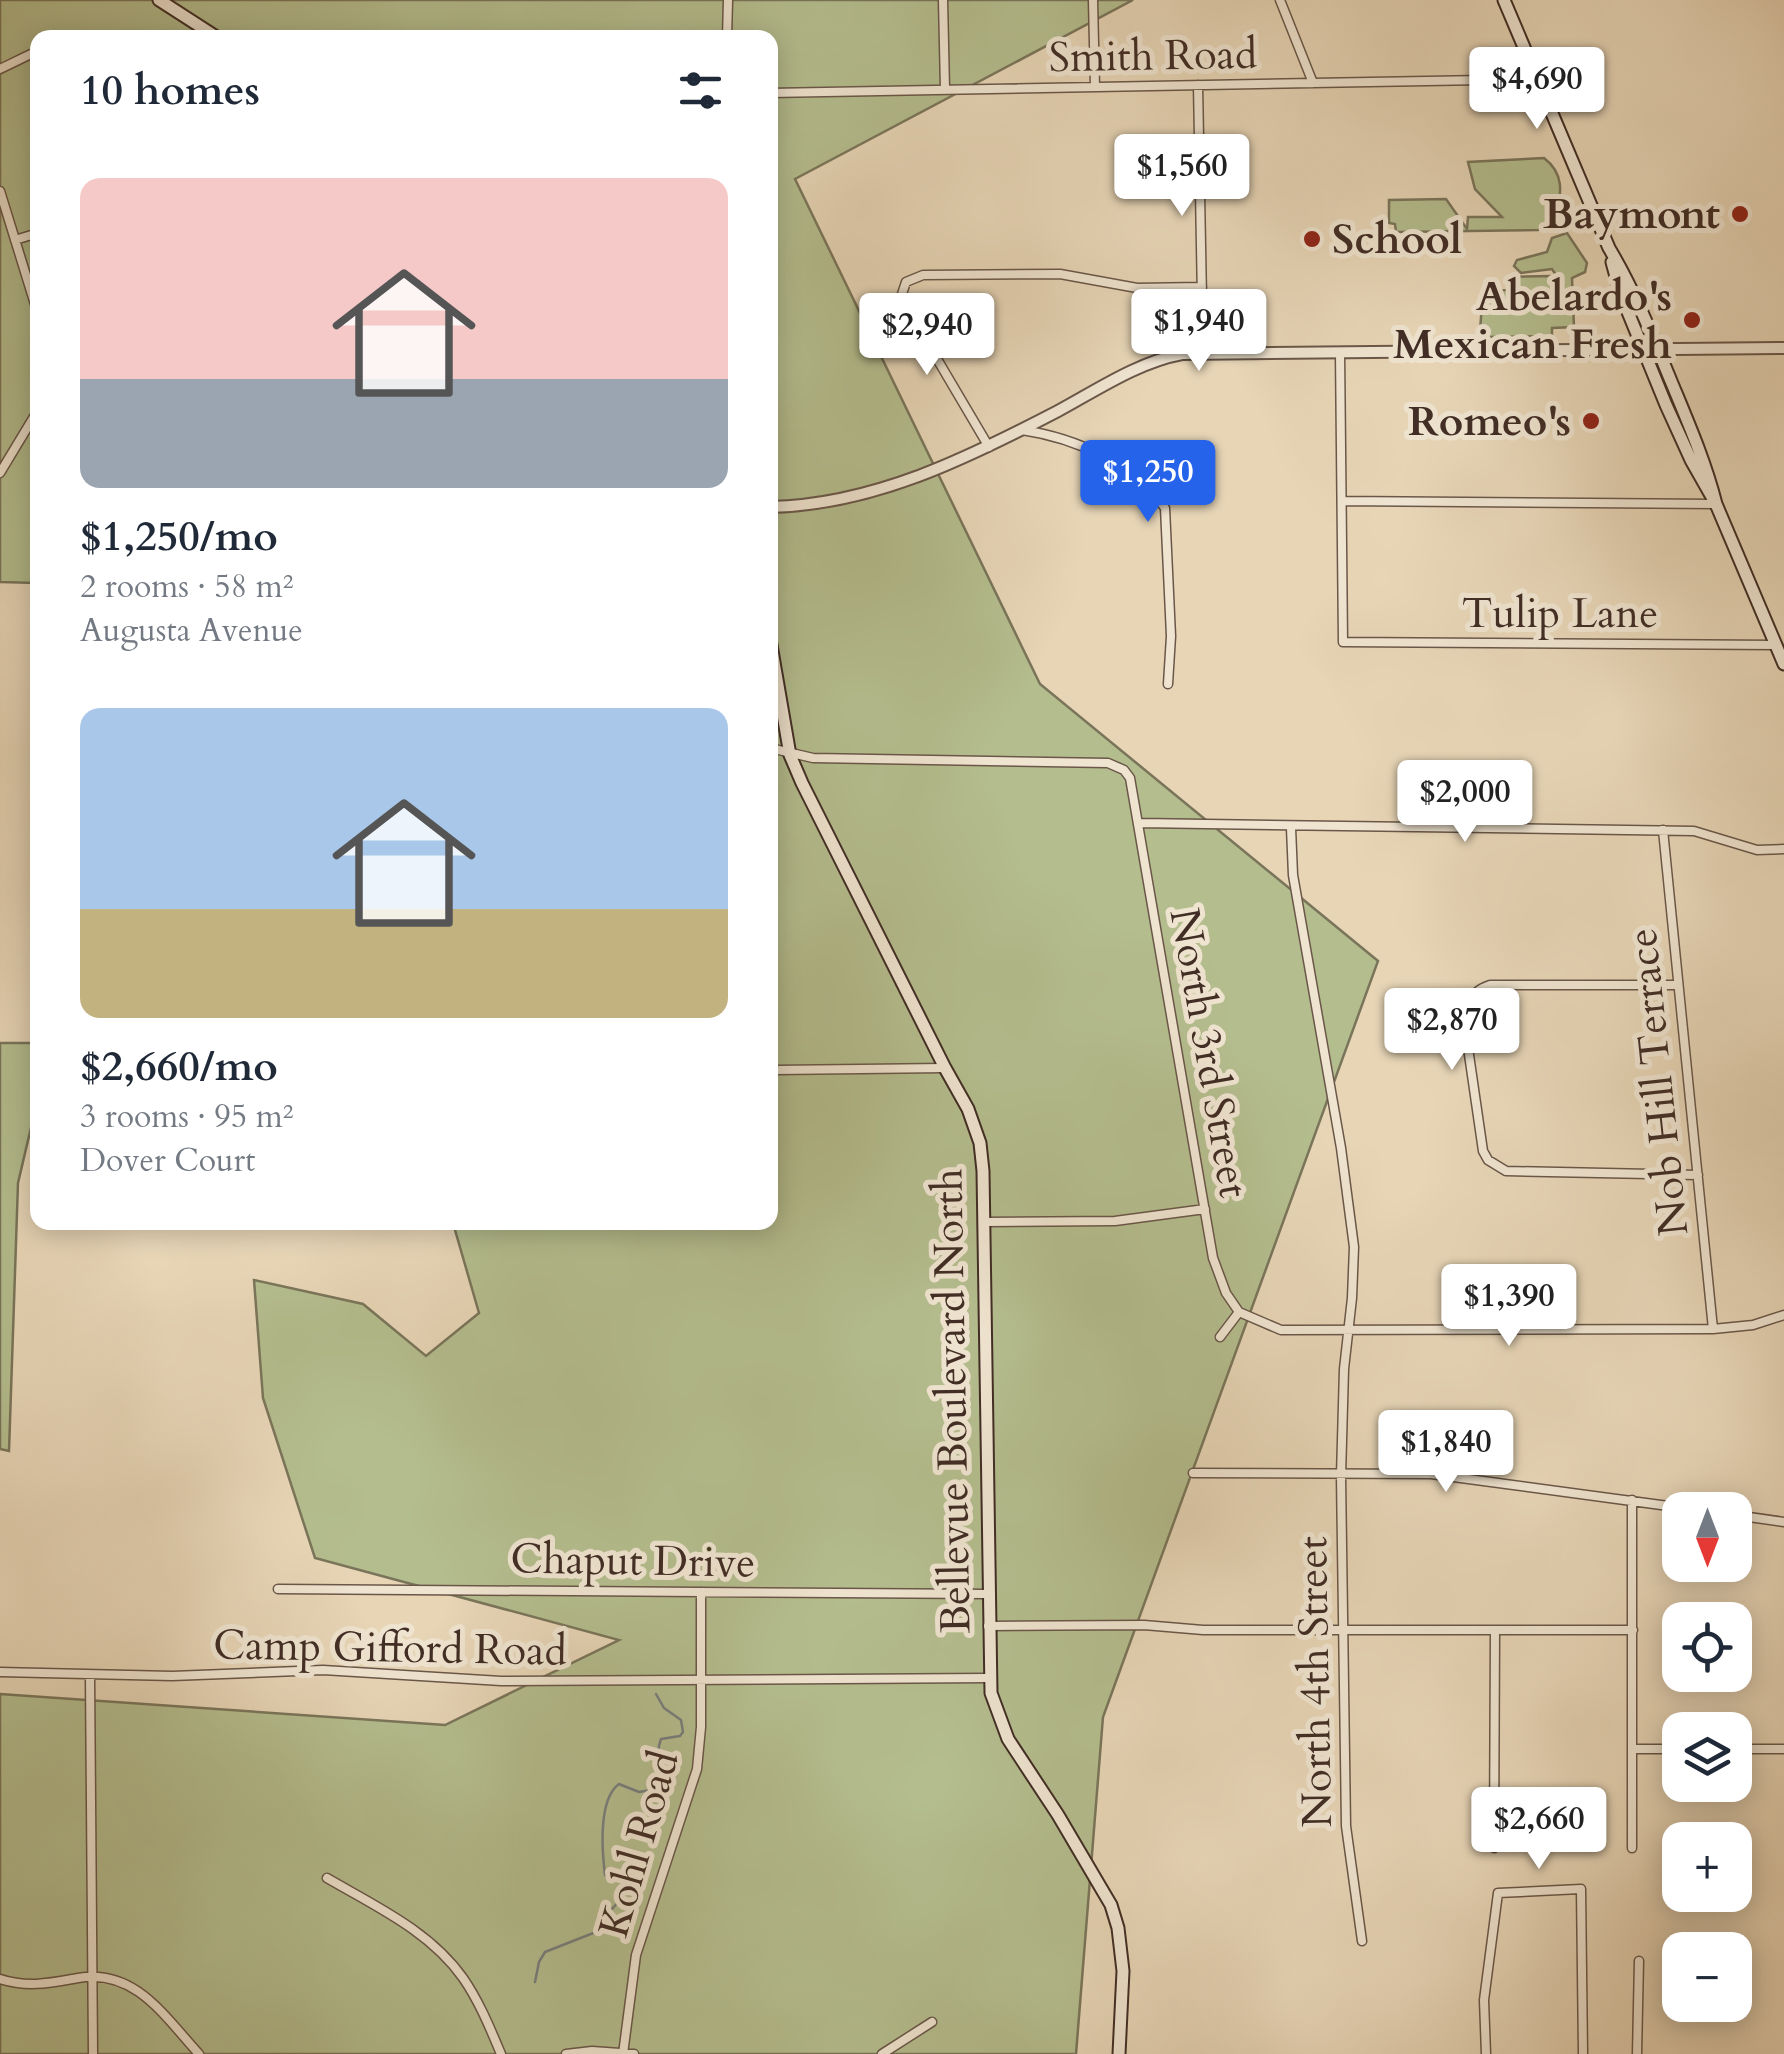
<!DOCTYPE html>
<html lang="en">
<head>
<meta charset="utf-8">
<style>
	:root { --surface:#fff; --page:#f2f2f3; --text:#1f2937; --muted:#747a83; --accent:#2563eb }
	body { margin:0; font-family:Cardo,serif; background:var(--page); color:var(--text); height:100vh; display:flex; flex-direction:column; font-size:38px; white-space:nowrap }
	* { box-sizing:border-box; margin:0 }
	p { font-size:32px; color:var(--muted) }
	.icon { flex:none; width:55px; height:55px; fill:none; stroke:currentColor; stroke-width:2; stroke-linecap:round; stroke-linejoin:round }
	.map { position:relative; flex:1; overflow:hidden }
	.sheet { position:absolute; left:30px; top:30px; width:748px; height:1200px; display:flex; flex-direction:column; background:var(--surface); border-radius:20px; box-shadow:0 5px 25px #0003 }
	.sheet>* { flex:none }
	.needle { width:65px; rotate:180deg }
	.fabs { position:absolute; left:1662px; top:1492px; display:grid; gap:20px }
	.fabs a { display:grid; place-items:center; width:90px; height:90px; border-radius:20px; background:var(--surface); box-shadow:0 5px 25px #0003; font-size:50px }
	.price { position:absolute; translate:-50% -85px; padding:0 22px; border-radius:10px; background:#fff; color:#222; font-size:32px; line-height:65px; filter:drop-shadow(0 2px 5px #0008) }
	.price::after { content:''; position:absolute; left:50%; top:60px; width:30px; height:22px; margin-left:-15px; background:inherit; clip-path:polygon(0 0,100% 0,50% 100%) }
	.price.on { background:var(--accent); color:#fff }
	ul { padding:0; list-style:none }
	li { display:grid; align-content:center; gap:20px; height:530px; padding:0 50px }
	li span { display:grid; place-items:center; height:310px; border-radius:20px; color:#555 }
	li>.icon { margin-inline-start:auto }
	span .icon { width:180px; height:180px; fill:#fffc; stroke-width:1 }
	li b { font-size:42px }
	h2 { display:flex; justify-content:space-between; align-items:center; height:120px; padding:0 50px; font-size:42px }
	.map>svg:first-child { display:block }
	.green { fill:#b4bd8e; stroke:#7a755a; stroke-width:2.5 }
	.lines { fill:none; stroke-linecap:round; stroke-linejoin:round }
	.stream { stroke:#777f7e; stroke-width:2.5 }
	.minor-casing { stroke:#6a5749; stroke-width:11 }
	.tertiary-casing { stroke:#6a5749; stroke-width:14 }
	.secondary-casing { stroke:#412d25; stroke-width:15 }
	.minor { stroke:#efe4d0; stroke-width:8 }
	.tertiary { stroke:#efe4d0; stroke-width:10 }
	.secondary { stroke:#efe4d0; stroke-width:11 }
	.poi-dot { fill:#8f2418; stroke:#efe4d0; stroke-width:4 }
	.labels { text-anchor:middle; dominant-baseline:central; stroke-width:10; stroke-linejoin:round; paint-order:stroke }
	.street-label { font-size:42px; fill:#412d25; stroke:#efe4d0 }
	.poi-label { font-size:42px; font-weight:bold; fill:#412d25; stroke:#efe4d0; text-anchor:end }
</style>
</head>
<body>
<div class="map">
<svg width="1784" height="2054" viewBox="0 0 1784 2054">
	<rect width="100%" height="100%" fill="#e7d5b6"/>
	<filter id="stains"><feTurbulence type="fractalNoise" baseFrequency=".002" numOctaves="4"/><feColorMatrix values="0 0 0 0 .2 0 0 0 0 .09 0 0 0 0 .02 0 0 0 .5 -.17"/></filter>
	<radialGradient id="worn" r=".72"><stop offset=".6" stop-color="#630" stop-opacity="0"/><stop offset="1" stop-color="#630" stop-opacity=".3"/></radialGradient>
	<path class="green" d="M0,0h1133l-338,179 245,505 338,277 -275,756 -27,337h-1076v-360l445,31 174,-85 -304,-82 -52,-160 -9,-118 109,24 63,52 53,-43 -26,-90 317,-1v-1184h-732l-1,545 -37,-1z
		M1544,158c21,16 17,35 13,58l-19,14 -142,2 -1,-8 -6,-1v-23l57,-1 21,30 1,-12h34l-27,-28 -7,-27z
		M1567,233l20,30 -2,9 -13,6 2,49 -22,1v8l-67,1 -5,-6 3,-40 25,-1v-13l42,-1 2,7 4,-8 -4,-6 -31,4 -7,-7 3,-6 30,-8 5,-14z
		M0,1043h38l-1,59 -19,81 -9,268 -9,-2z"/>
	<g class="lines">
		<path class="stream" d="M535,1982l4,-20 6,-10 56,-22 4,-13 21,-24 -1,-16 -3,-2 -13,3 -4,-3c-3,-24 -7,-76 14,-91l20,8 18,-3c7,-17 -3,-33 4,-50l19,-3 3,-4 -2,-12 -17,-12 -8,-14"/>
		<g class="minor-casing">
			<path id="minor" d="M943,0l2,89
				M1093,0l2,87
				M1280,0l33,83
				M727,38l1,-38
				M0,69l31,-15
				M1198,85l5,268
				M770,93l767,-14
				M0,191l38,123
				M15,240l23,-7
				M1340,352l3,290 433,3
				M1022,430c54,8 110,33 143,78l6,128 -3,48
				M989,447l-85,-144 -2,-9 4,-12 17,-7 137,-1 77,14 65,-1
				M0,473l38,-63
				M1342,501l374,3
				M770,748l43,10 295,5 16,7 6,8 83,480 13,35 13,19 -19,25
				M1140,823l554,8 63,19 27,-1
				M1291,828l2,47 48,273 13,99 -2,51 -8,71 -3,107 5,350 16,115
				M1663,830l50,499
				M1678,985h-188c-24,8 -26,26 -24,49l17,117 5,9 18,11 192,4
				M776,1070l169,-2
				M985,1222l130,-1 90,-12
				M1239,1312l42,18 432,-1 40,-4 31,-10
				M1193,1473l238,1 267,36
				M1632,1500v348
				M1735,1515l49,7
				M278,1589l709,5
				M988,1626l156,-1 59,5h430
				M0,1672l172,4 151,-6 178,11 488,-3
				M90,1676l3,378
				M1634,1749h46
				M1735,1749h49
				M1494,1848l1,-218
				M327,1878c48,28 103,53 136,100 16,23 27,50 38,76
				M0,1979c28,9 50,4 78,-1 57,-10 87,39 121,76
				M566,2054l26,-3 42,3
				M623,2054l13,-99 61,-186 4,-42v-135
				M882,2054l50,-32
				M1486,2054l-2,-54 14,-107 83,-4 2,165
				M1637,2054l2,-93"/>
		</g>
		<g class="tertiary-casing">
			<path id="tertiary" d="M770,507c103,-2 198,-49 288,-96 39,-21 80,-49 124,-57l602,-6"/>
		</g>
		<g class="secondary-casing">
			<path id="secondary" d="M159,0l59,38
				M1504,0l105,248c25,42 43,87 62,133 17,41 34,80 45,123
				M1612,262l9,33 45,110 25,55 25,44 68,160
				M770,639l20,116 12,28 143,285 23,41 12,34 3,28 8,522 17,46 50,76 53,90 7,23 5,43 -4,83"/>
		</g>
		<use href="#minor" class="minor"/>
		<use href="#tertiary" class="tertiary"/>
		<use href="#secondary" class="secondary"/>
	</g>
	<g class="poi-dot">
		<circle cx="1740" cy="214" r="10"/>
		<circle cx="1312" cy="239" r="10"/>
		<circle cx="1692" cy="320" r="10"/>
		<circle cx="1591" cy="421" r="10"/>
	</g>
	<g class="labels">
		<g class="street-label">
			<text transform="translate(1153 56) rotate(-1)">Smith Road</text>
			<text x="1560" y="613">Tulip Lane</text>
			<text transform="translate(1209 1053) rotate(80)">North 3rd Street</text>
			<text transform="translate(1658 1082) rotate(-96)">Nob Hill Terrace</text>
			<text transform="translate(952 1401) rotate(-91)">Bellevue Boulevard North</text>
			<text transform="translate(633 1561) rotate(1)">Chaput Drive</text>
			<text transform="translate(390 1648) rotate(1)">Camp Gifford Road</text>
			<text transform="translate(1315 1682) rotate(-91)">North 4th Street</text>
			<text transform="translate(639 1844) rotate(-74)">Kohl Road</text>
		</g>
		<g class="poi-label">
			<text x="1720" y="214">Baymont</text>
			<text x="1332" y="239" text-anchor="start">School</text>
			<text x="1672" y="296">Abelardo's<tspan x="1672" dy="48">Mexican Fresh</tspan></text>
			<text x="1571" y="421">Romeo's</text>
		</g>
	</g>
	<rect width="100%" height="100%" filter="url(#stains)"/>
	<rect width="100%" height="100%" fill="url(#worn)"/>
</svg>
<div class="fabs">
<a><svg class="needle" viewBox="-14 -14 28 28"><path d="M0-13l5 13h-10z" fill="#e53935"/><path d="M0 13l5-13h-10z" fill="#747a83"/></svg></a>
<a><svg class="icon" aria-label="locate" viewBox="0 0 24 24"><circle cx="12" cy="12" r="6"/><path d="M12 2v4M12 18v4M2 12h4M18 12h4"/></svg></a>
<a><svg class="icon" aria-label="layers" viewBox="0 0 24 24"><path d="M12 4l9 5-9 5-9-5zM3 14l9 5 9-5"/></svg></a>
<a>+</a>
<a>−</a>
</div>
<b class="price" style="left:1537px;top:132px">$4,690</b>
<b class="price" style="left:1182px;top:219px">$1,560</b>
<b class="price" style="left:1199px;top:374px">$1,940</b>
<b class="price" style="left:927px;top:378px">$2,940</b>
<b class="price on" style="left:1148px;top:525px">$1,250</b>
<b class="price" style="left:1465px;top:845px">$2,000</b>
<b class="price" style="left:1452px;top:1073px">$2,870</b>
<b class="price" style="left:1509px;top:1349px">$1,390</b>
<b class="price" style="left:1446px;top:1495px">$1,840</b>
<b class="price" style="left:1539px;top:1872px">$2,660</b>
<section class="sheet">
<h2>10 homes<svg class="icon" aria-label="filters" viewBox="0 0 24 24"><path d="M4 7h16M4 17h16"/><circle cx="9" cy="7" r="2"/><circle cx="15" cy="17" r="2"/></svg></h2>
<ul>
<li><span style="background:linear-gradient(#f6c9c9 65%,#9aa5b1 0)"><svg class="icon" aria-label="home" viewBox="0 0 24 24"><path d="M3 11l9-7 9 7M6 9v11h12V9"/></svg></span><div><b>$1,250/mo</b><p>2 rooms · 58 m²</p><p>Augusta Avenue</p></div></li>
<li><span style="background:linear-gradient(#a9c7e8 65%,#c2b280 0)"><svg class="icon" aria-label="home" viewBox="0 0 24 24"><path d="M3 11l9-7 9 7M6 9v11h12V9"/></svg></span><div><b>$2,660/mo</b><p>3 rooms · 95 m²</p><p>Dover Court</p></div></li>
</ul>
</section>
</div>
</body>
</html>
